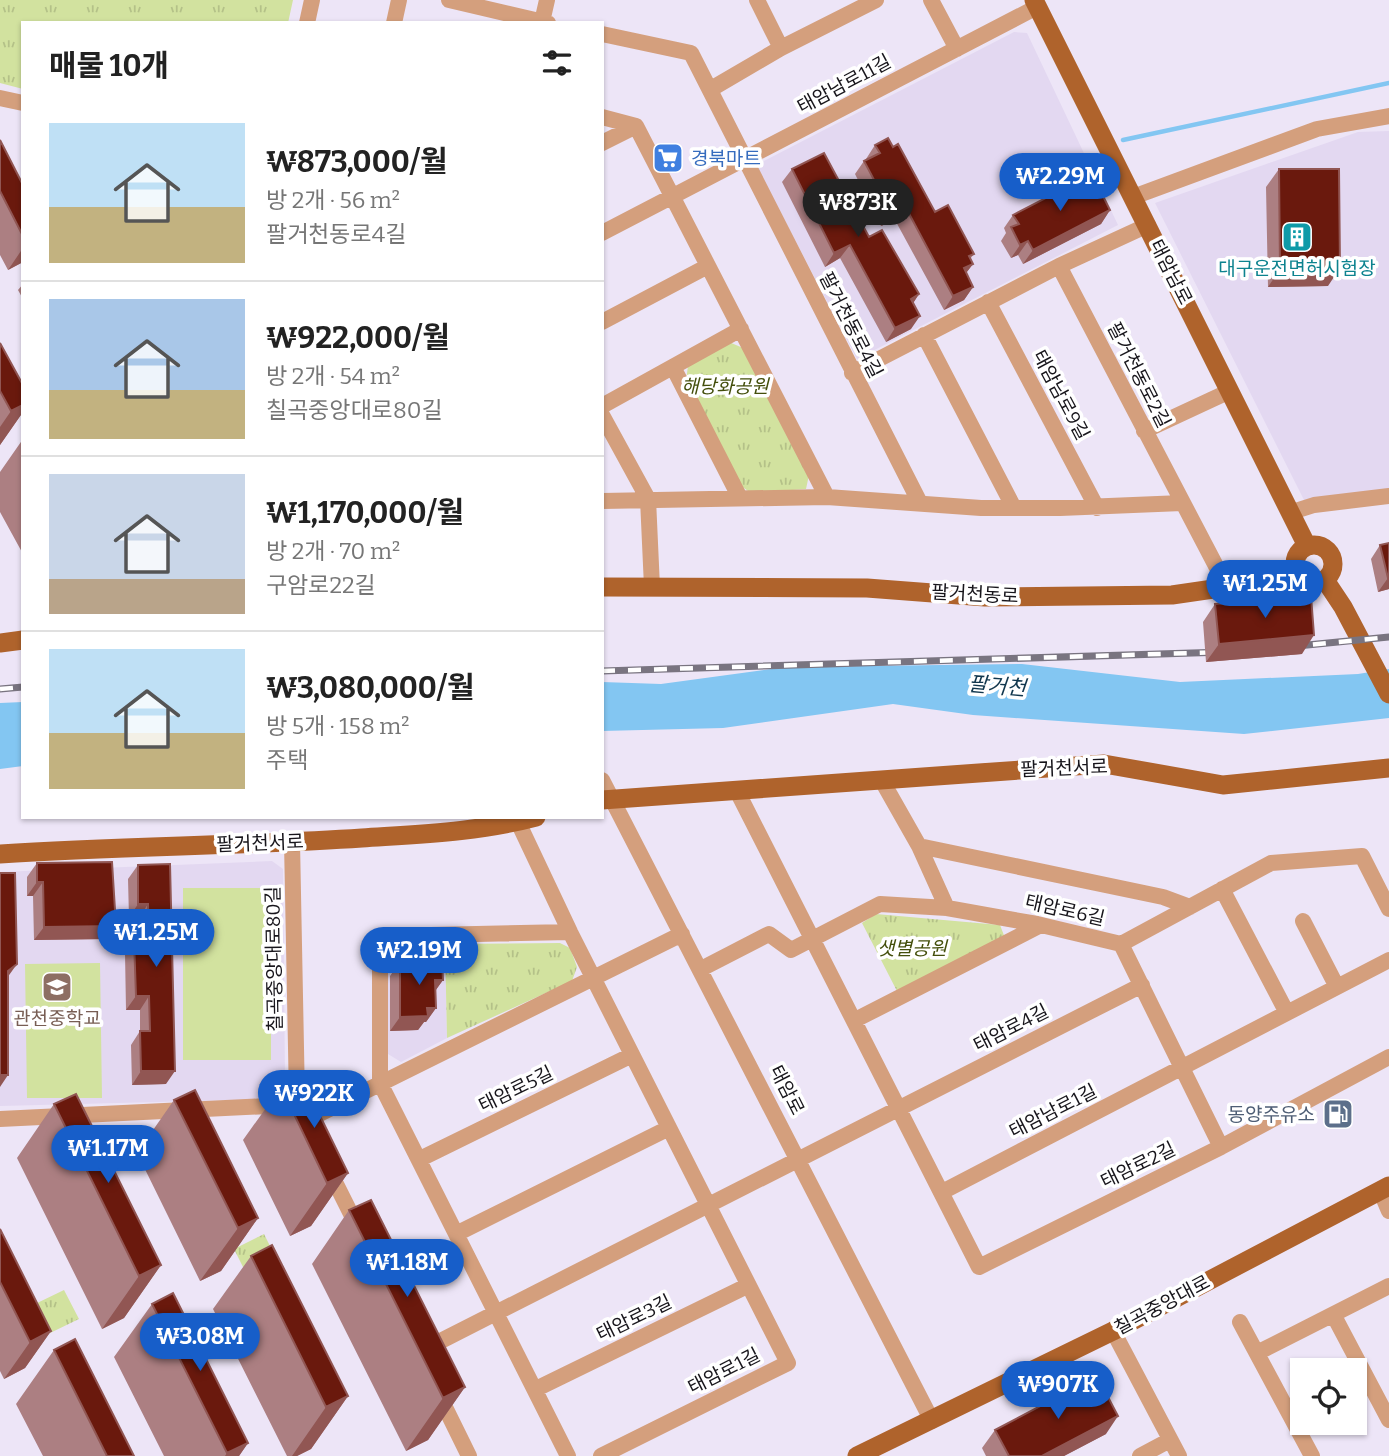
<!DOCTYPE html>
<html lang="ko">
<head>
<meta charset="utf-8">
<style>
	:root { --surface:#fff; --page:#f2f2f2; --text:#222; --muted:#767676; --line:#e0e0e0; --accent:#175ec9 }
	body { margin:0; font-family:Bitter,"Noto Sans KR",serif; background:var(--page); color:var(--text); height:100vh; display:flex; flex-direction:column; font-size:26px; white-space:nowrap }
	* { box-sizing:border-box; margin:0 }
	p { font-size:23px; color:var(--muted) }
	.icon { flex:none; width:38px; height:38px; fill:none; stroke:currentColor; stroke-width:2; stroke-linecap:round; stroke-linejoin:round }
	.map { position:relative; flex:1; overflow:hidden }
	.side { position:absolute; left:21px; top:21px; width:583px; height:798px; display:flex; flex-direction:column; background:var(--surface); border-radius:0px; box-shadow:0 2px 5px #0004 }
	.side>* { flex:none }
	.fabs { position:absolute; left:1290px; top:1358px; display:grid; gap:14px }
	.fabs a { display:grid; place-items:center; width:77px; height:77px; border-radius:0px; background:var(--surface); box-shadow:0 2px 5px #0004; font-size:35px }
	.price { position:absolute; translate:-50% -60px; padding:0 16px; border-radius:24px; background:var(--accent); color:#fff; font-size:23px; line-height:46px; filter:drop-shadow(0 2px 4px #0008) }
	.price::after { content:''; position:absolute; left:50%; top:42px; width:21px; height:16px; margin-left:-10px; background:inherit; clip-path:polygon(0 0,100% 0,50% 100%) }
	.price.on { background:#222; color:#fff }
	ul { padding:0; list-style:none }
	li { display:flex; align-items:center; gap:21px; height:175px; padding:0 28px }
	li+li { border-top:2px solid var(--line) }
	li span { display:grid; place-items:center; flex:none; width:196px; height:140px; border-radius:0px; color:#555 }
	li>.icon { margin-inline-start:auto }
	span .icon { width:84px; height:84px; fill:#fffc; stroke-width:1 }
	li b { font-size:30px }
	h2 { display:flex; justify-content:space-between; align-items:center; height:84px; padding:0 28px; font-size:30px }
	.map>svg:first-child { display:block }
	.built { fill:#e3d8f1 }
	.park { fill:url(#park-tufts) }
	.garden { fill:#d2e29f }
	.water { fill:#83c6f2 }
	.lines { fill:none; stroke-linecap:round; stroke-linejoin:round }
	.stream { stroke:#83c6f2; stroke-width:4.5 }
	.minor { stroke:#d49f7d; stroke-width:16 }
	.major { stroke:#af632c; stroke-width:19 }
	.rail-casing { stroke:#797480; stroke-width:7 }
	.rail { stroke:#fff; stroke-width:4.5; stroke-dasharray:13; stroke-linecap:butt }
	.wall { fill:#ac7f82 }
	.shaded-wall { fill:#915653 }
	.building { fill:#6a190d; stroke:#915653; stroke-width:2 }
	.labels { text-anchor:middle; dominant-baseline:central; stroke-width:7; stroke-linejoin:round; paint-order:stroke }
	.street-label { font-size:19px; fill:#17151b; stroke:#fff }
	.shop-label { font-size:19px; fill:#366cbe; stroke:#fff; text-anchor:start }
	.culture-label { font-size:19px; fill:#0d838f; stroke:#fff }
	.park-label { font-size:19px; font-style:italic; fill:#444f0c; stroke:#fff }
	.education-label { font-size:19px; fill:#785e54; stroke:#fff }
	.service-label { font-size:19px; fill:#4e5e75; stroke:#fff; text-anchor:end }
	.water-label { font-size:21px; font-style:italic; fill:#11374e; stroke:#fff }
</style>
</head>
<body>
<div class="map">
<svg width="1389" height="1456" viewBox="0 0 1389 1456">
	<defs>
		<pattern id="park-tufts" width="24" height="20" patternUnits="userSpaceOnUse" patternTransform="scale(1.75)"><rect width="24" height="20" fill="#d2e29f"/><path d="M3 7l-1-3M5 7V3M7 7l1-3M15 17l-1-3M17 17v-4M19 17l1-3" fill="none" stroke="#b4c188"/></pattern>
	</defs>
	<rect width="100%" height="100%" fill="#ede5f7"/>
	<path class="built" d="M1014,32l13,1 91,192 -261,134 -101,-194z
		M1389,131v359l-84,12 -150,-299 203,-71z
		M272,861l11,8 2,211 -14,19 -271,7v-234z
		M391,944h54l2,94 -46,24 -13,-8 -3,-103z"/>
	<path class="park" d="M0,0h293l-5,23h-265v66l-23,-6z
		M729,342l14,6 66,127 -3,14 -55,4 -10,-7 -55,-104 2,-17z
		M876,914l124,11 5,13 -107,55 -36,-70z
		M560,943l10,5 7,19 -5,14 -125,57 -2,-94z
		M264,1234l12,24 -30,15 -12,-24z
		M64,1290l15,29 -31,15 -15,-29z"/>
	<path class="garden" d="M183,888h88v172h-88z
		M100,963l2,135h-75l-2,-134z"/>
	<path class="water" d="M1022,664l158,18 178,-8 31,-5v49l-145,16 -271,-19 -80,-11 -170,24 -121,3v-49l59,2 126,-17z
		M23,702v64l-23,3v-66z"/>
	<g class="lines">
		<path class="stream" d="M1123,140l266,-57"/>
		<path class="minor" d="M449,0l99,23
			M757,0l24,48
			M931,0l26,49
			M542,22l5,-22
			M307,23l5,-23
			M394,23l5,-23
			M602,34l89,19 229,450
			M711,89l70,-41 95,-48
			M0,98l23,5
			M602,117l34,9
			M602,143l34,-17 191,371
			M1133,197l184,-68 72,-13
			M602,233l435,-226
			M1059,266l168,321
			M988,302l109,206
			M602,322l106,-56
			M924,335l90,173
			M673,367l67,131
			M852,373l207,-107 89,-41
			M602,406l139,-77
			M602,415l46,84 4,88
			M1144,431l86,-40
			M602,501l225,-4 154,11h79l122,-5
			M1292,512l22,-7 75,-9
			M881,779l38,67 28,62
			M602,780l330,641
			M737,791l242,476 242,-120 168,-90
			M518,822l52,110
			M292,842l5,257
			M919,846l244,51 27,10
			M1222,889l65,124
			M1303,921l34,66
			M1121,944l100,203
			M701,969l68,-35 22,16 89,-46 67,4 90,16 84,20 150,-81 91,-7 27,53
			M855,1020l186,-95
			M0,1119l288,-14
			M305,1121l377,-187
			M420,1159l210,-103
			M329,1170l29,58
			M1380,1190l9,21
			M942,1192l447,-232
			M458,1233l209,-104
			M1334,1316l55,104
			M1240,1322l72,134
			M1113,1331l66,125
			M423,1350l719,-365
			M1257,1353l132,-67
			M536,1389l211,-103
			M438,1393l31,63
			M568,1456l-188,-373v-138l6,-9 184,-4 218,431 -187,93
			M1140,1456l30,-16"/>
		<path class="major" d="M1034,0l273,546
			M1295 564a19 19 0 1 1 38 0a19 19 0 1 1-38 0Z
			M1325,580l18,27 46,87
			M602,587l265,1 118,9 187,-2 55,-8 69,-19
			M0,643l23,-3
			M602,800l502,-36 119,21 166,-17
			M0,854c121,-8 242,-8 362,-16 59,-4 117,-6 174,-21
			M857,1456l256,-125 276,-145"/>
		<g class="rail-casing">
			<path id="rail" d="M1287,647l102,-10
				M602,671l623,-19
				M0,689l23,-2"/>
		</g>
		<use href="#rail" class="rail"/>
	</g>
	<path class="wall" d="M0,140l23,45v77l-15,8 -8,-15z
		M875,145l60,67 39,42 -4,5 3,5 -7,9 7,14 -9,13 -20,10 -49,-90 -14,6 -26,-52 9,-13 2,-1v-1z
		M792,169l77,68 50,57 -6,9 -2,26 -25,13 -46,-84 -15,9 -43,-85z
		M1279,169l49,117 -60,1 -2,-100z
		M1110,210l-9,14 -78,40 -5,-9 -7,3 -10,-17 5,-8 -2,-5 9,-13z
		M23,284v15l-5,-9z
		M0,343l23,69 -23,33z
		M23,439v115l-23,-42v-40z
		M1389,543v46l-11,3 -7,-33 9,-14z
		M1215,604l87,50 -96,8 -3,-40z
		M37,863l69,76 -72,1 -1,-44h-6v-19z
		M170,864l-4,220 -34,1 -1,-40 9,-14v-21h-14l-1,-57 9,-13 5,-1v-21h-10l-1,-39 10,-14z
		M400,962l43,18 -8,11 1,17 -10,14h-2l-6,8 -28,1v-55z
		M281,1087l67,86 -37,53 -21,10 -47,-96z
		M174,1100l84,118 -37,53 -21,10 -63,-128z
		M54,1104l107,161 -37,53 -22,11 -85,-171z
		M349,1210l116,177 -37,53 -22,11 -94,-187z
		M0,1229l51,102 -26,37 -21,11 -4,-8z
		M251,1256l97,140 -37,53 -14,7h-10l-74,-147z
		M152,1304l96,139 -9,13h-75l-50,-99z
		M54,1350l80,106h-91l-27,-52z
		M995,1430l111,4 -42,22h-78l-4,-8z"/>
	<path class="shaded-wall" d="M905,206l-10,14 -14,6 10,-14z
		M1110,210l-9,14 -78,40 10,-14z
		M1028,241l-10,14 -7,3 9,-13z
		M850,245l-10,13 -15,9 9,-14z
		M23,248v14l-15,8z
		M973,264l-10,13 1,-9z
		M1340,268l-12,18 -60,1 12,-18z
		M973,287l-9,13 -20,10 9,-14z
		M919,294l-9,14 1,-9z
		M920,316l-9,13 -25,13 9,-14z
		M23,405v7l-23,33v-18l11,-16z
		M1388,578h1v11l-11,3z
		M1314,635l-12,19 -96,8 13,-18z
		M37,882h6l-10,14h-6z
		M138,904h10l-9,14h-10z
		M116,926l-10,13 -72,1 10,-13z
		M17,964l-10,14 1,-7z
		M435,980h8l-10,14z
		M136,996h13l-9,14h-14z
		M427,1008h9l-10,14h-2l-6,8 -28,1 10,-14z
		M141,1071h34l-9,13 -34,1z
		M0,1075h8l-8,12z
		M348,1173l-37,53 -21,10 37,-53z
		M258,1218l-37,53 -21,10 38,-53z
		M161,1265l-37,53 -22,11 37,-53z
		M51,1331l-26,37 -21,11 26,-37z
		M465,1387l-37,53 -22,11 37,-53z
		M348,1396l-37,53 -14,7h-5l34,-49z
		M1118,1416l-12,18 -42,22h-22z
		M248,1443l-9,13h-14l2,-3z"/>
	<path class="building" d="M888,138l5,9 5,-3 37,68 13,-7 26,49 -5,2 4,8 -9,4 9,19 -20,9 -48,-90 -14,6 -27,-51 16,-8 -5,-8z
		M0,140l23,45v51l-23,-45z
		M824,153l45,84 13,-7 37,64 -8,5 9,17 -25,12 -45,-83 -16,8 -42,-84z
		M1279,169h60l1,99 -60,1z
		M1092,174l18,36 -77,40 -5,-9 -8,4 -9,-18 8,-3 -6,-9z
		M0,343l23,42v20l-12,6 -11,-20z
		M1389,543v35h-1l-8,-33z
		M1311,596l3,39 -95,9 -4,-40z
		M112,862l4,64 -72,1 -1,-45h-6v-19z
		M170,864l5,207h-34l-1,-40h10l-1,-35h-13l-2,-56 15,-1 -1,-35h-10v-39z
		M0,873h15l2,91 -9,7v104h-8z
		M442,961l1,19h-8l1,28h-9l1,8 -28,1v-55z
		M301,1077l47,96 -21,10 -46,-96z
		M195,1090l63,128 -20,10 -64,-128z
		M76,1094l85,171 -22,11 -85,-172z
		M371,1200l94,187 -22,11 -94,-188z
		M0,1229l51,102 -21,11 -30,-60z
		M272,1245l76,151 -22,11 -75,-151z
		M173,1293l75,150 -21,10 -75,-149z
		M75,1339l59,117h-27l-53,-106z
		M1097,1376l21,40 -76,40h-33l-14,-26z"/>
	<defs>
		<g id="supermarket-square" transform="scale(1.575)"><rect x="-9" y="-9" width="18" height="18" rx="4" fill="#3f7fe0" stroke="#fff"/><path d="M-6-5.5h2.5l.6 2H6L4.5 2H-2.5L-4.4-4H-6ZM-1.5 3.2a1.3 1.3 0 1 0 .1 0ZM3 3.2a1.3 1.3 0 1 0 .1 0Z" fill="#fff"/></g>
		<g id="building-square" transform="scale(1.575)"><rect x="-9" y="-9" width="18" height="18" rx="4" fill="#0f9aa8" stroke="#fff"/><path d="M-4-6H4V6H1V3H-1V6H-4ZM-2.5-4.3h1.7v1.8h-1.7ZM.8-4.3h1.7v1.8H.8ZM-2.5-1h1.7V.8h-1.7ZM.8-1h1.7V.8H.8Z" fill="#fff"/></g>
		<g id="school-square" transform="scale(1.575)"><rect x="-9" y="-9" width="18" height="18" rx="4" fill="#8d6e63" stroke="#fff"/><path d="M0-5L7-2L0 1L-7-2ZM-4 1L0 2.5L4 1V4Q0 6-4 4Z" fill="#fff"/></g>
		<g id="fuel-square" transform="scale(1.575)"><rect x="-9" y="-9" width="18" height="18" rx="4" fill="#5c6f8a" stroke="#fff"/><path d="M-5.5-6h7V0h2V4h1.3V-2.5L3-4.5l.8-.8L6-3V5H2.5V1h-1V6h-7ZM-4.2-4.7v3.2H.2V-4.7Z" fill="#fff"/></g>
	</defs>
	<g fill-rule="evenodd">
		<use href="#supermarket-square" x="668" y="158"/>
		<use href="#building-square" x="1297" y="237"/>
		<use href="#school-square" x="57" y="987"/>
		<use href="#fuel-square" x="1338" y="1114"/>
	</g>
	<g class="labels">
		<g class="street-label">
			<text transform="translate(844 84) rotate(-28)">태암남로11길</text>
			<text transform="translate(1171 272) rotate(63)">태암남로</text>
			<text transform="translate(851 325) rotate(63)">팔거천동로4길</text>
			<text transform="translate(1139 375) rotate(63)">팔거천동로2길</text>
			<text transform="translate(1061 395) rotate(62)">태암남로9길</text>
			<text transform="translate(975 594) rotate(3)">팔거천동로</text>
			<text transform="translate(1064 768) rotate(-2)">팔거천서로</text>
			<text transform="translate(260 843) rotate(-2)">팔거천서로</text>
			<text transform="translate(1065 910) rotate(13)">태암로6길</text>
			<text transform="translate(274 959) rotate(-91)">칠곡중앙대로80길</text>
			<text transform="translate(1011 1028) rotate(-27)">태암로4길</text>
			<text transform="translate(516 1089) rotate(-26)">태암로5길</text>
			<text transform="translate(787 1090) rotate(63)">태암로</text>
			<text transform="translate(1053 1111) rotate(-27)">태암남로1길</text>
			<text transform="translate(1138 1165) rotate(-26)">태암로2길</text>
			<text transform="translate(1162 1305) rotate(-28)">칠곡중앙대로</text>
			<text transform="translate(634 1318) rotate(-26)">태암로3길</text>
			<text transform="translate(724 1371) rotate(-27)">태암로1길</text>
		</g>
		<g class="shop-label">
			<text x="691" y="158">경북마트</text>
		</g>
		<g class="culture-label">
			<text x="1297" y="268">대구운전면허시험장</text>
		</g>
		<g class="park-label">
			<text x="725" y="386">해당화공원</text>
			<text x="912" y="948">샛별공원</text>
		</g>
		<g class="education-label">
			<text x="57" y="1018">관천중학교</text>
		</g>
		<g class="service-label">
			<text x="1315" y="1114">동양주유소</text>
		</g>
		<g class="water-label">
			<text transform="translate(997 686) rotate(5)">팔거천</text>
		</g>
	</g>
</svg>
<div class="fabs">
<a><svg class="icon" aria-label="locate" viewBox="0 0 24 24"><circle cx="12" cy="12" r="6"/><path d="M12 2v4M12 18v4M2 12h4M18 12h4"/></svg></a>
</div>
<b class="price" style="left:1060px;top:213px">₩2.29M</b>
<b class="price on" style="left:858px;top:239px">₩873K</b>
<b class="price" style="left:1265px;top:620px">₩1.25M</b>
<b class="price" style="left:156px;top:969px">₩1.25M</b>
<b class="price" style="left:419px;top:987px">₩2.19M</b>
<b class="price" style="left:314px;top:1130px">₩922K</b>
<b class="price" style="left:108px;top:1185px">₩1.17M</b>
<b class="price" style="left:407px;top:1299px">₩1.18M</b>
<b class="price" style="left:200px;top:1373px">₩3.08M</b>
<b class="price" style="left:1058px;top:1421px">₩907K</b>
<section class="side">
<h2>매물 10개<svg class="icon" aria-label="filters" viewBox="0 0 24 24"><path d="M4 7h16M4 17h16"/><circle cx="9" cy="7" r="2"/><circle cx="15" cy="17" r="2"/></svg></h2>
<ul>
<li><span style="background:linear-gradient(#bfe0f5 60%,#c2b280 0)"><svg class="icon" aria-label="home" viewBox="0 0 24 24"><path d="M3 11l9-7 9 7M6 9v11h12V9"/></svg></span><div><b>₩873,000/월</b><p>방 2개 · 56 m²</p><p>팔거천동로4길</p></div></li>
<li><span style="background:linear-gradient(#a9c7e8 65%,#c2b280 0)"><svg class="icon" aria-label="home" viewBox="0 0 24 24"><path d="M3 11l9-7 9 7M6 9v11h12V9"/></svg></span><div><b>₩922,000/월</b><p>방 2개 · 54 m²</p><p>칠곡중앙대로80길</p></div></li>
<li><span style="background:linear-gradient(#c9d6e8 75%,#b9a48a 0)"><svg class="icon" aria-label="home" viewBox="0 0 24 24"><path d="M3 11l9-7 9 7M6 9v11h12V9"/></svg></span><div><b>₩1,170,000/월</b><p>방 2개 · 70 m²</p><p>구암로22길</p></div></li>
<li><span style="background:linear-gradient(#bfe0f5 60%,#c2b280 0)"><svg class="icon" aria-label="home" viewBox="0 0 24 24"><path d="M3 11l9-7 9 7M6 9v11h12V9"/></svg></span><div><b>₩3,080,000/월</b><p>방 5개 · 158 m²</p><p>주택</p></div></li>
</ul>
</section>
</div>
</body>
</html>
